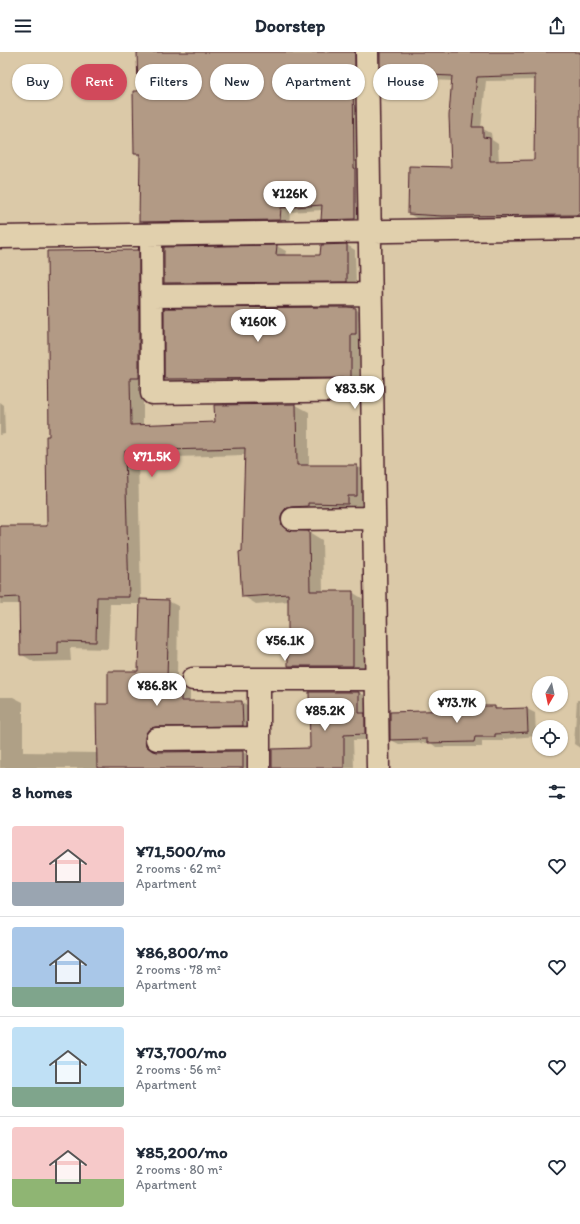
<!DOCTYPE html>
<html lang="en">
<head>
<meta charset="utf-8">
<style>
	:root { --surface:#fff; --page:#f6f6f7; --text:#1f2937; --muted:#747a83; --line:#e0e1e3; --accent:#d1495b }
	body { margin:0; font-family:Itim,sans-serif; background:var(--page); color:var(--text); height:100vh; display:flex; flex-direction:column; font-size:15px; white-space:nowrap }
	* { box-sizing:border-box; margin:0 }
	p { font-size:13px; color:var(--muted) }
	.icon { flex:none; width:22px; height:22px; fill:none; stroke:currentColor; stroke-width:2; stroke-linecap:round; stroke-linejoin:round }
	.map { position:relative; height:716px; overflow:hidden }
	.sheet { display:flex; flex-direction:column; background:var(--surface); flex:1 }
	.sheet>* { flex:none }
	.hud { position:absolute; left:12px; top:12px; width:556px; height:36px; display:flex; gap:8px }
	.needle { width:26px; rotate:189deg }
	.fabs { position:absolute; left:532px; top:624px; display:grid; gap:8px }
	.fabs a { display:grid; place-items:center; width:36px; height:36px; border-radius:50%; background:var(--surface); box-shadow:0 1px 3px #0004; font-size:20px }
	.price { position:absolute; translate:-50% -34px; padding:0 9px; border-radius:14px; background:#fff; color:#222; font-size:13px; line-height:26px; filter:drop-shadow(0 1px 2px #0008) }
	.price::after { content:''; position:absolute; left:50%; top:24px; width:12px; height:9px; margin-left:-6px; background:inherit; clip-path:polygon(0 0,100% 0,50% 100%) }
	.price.current { background:var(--accent); color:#fff }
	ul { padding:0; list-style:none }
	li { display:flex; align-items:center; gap:12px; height:100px; padding:0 12px }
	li+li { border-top:1px solid var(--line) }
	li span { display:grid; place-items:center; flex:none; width:112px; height:80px; border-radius:4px; color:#555 }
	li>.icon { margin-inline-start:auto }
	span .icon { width:48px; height:48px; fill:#fffc; stroke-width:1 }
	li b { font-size:17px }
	h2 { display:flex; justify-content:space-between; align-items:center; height:48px; padding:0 12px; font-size:17px }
	.tag { padding:0 14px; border-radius:18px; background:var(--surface); box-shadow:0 1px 3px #0004; font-size:14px; line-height:36px }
	.tag.current { background:var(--accent); color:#fff }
	header { display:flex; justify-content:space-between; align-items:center; height:52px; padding:0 12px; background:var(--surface); font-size:18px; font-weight:700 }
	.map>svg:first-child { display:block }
	.shadow { fill:#0003; fill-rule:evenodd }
	.building { fill:#b29a85; stroke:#4a1f2b; fill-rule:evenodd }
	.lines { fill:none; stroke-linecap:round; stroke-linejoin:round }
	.minor-casing { stroke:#4a1f2b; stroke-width:25 }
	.minor { stroke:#e1d0ad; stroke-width:22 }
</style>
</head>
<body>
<header><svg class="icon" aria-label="menu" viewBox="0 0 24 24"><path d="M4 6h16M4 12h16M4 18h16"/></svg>Doorstep<svg class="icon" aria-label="share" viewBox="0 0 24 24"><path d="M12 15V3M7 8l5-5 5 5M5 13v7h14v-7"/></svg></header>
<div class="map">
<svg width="580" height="716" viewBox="0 0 580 716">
	<rect width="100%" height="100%" fill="#dbc9a8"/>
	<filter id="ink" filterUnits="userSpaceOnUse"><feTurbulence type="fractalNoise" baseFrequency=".025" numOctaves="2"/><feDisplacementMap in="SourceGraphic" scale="8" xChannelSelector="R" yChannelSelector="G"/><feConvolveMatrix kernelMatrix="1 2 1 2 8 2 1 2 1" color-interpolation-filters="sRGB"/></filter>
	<g filter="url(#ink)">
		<path class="shadow" d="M138,0h226l-1,171 -32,1 -9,-5v-9l-32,2 -1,13 -140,2 -9,-5 1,-65 -6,-3 4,-62z
			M379,0h201v168l-128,1 -34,-2 -9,-5 43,-46 1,-87 -63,-3 -9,-5zM536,28l-1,81 -36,1 -1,-18 -6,-4 -1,-7 -10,-5 5,-47z
			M347,193l8,5 1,36 -183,2 -8,-5v-35l112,-2 9,5 -1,5h36z
			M140,197l11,7 -8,129v41l73,-3 80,-18 13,7v54h48l13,8v29h-9v7l-68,17 2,4 14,1 13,8 1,52h29l13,8 1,73h-64l-13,-7v-65l-33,3 -13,-8 3,-141 -108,3 3,142 27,1 10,5 -1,74h3l10,6v16h52l10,6v23l-98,14 2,7h87l10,5 4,11h-257v-71h13l10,5v50l75,1 11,-47 30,-34 1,-68h-30l-2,45 -38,-1 1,13 -37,1 -13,-8 -1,-50h-20v-77h48l2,-90 -2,-185 91,-1z
			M355,257l9,5v25h-5v43l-185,1 -9,-5z
			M0,350l4,3 1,29 -5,1z
			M359,640l10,6 6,42h-22l1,28h-82l39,-19z
			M577,648h3v48l-6,-4z
			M495,655l5,3 27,-1 8,4 1,23 -33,3v2h-21v6h-46l-5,-4 -32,1 -8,-4 64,-29z"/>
		<path class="building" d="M137,0h218v20h-2l1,96h1v51l-34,1 1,-15 -41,3 -1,12 -141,2 1,-68h-6l-1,-63h5z
			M380,0h200v163l-138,1 -34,-2 1,-48 42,1 -2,-51 3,-40 -72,-3zM535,23l-1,85 -44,1v-23l-7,-1v-10h-11l5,-50z
			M347,192v38l-183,1v-36l113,-2 -1,10h44l1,-10z
			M139,195v131h-9l1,47 84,-3 -1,-17 82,-1 1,61h60v31h-9v8l-40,-1v3l-16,1 -6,1 -4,5 -1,6 1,7 5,4 22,1 1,60h43v75h-65v-72l-46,3 -3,-45 3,-1 3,-103 -120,3 4,146h-32l-1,45 -38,-1v13l-38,1 -1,-58 -19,1v-72h47l-1,-90h3l-2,-185 91,-1z
			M347,255l9,1v26h-5v44l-187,1v-71z
			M140,547l29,1 -2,79h14v22h61l1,25 -87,1 -6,1 -4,5 -1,7 1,6 5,4 6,2 86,-1v17h-146l-1,-64h12v-33h30z
			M309,640h50v21h6v21l-21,1v33h-72v-19l38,-1z
			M454,654h41v3l32,-1 1,24 -33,2v3h-20l-1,5 -47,1v-4l-37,1v-28l64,-2z"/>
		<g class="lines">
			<g class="minor-casing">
				<path id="minor" d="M367,0l11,716
					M151,183l1,158 220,-3
					M0,185l580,-9
					M152,244l218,-2
					M293,467l81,-1
					M193,627h184
					M157,687l102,-1
					M259,716v-89"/>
			</g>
			<use href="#minor" class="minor"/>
		</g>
	</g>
</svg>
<div class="fabs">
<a><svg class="needle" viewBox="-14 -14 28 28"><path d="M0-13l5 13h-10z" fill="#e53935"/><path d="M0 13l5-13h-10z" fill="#747a83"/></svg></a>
<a><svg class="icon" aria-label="locate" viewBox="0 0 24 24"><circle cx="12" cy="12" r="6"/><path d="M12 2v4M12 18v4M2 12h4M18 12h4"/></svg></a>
</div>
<b class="price" style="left:290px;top:163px">¥126K</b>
<b class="price" style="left:258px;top:291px">¥160K</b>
<b class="price" style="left:355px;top:358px">¥83.5K</b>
<b class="price current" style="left:152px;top:426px">¥71.5K</b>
<b class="price" style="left:285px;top:610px">¥56.1K</b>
<b class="price" style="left:157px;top:655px">¥86.8K</b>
<b class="price" style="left:457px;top:672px">¥73.7K</b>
<b class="price" style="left:325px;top:680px">¥85.2K</b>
<div class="hud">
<a class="tag">Buy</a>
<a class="tag current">Rent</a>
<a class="tag">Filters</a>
<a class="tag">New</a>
<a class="tag">Apartment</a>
<a class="tag">House</a>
</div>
</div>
<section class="sheet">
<h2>8 homes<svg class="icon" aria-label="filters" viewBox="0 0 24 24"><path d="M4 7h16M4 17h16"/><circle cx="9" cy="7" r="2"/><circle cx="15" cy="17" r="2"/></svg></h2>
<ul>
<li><span style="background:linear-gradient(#f6c9c9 70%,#9aa5b1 0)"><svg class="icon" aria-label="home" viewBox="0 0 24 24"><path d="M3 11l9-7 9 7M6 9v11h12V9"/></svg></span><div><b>¥71,500/mo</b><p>2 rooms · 62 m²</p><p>Apartment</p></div><svg class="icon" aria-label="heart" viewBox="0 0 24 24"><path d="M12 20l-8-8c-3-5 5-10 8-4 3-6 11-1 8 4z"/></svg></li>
<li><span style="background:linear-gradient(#a9c7e8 75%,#7fa58c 0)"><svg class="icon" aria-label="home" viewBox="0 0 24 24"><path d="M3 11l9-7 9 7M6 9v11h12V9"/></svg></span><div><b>¥86,800/mo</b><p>2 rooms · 78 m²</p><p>Apartment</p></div><svg class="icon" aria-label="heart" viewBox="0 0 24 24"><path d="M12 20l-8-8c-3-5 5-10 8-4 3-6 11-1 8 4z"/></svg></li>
<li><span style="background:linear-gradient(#bfe0f5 75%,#7fa58c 0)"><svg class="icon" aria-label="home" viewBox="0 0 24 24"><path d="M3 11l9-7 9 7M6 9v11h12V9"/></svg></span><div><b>¥73,700/mo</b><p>2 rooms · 56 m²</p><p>Apartment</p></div><svg class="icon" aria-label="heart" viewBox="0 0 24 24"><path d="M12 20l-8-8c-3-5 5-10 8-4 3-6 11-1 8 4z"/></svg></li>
<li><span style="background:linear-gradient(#f6c9c9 65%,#8fb573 0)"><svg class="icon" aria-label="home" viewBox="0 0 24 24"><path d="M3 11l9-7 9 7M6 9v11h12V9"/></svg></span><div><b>¥85,200/mo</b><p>2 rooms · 80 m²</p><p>Apartment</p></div><svg class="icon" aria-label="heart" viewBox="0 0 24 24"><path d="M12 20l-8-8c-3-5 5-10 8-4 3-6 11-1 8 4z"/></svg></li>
</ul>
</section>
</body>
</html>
